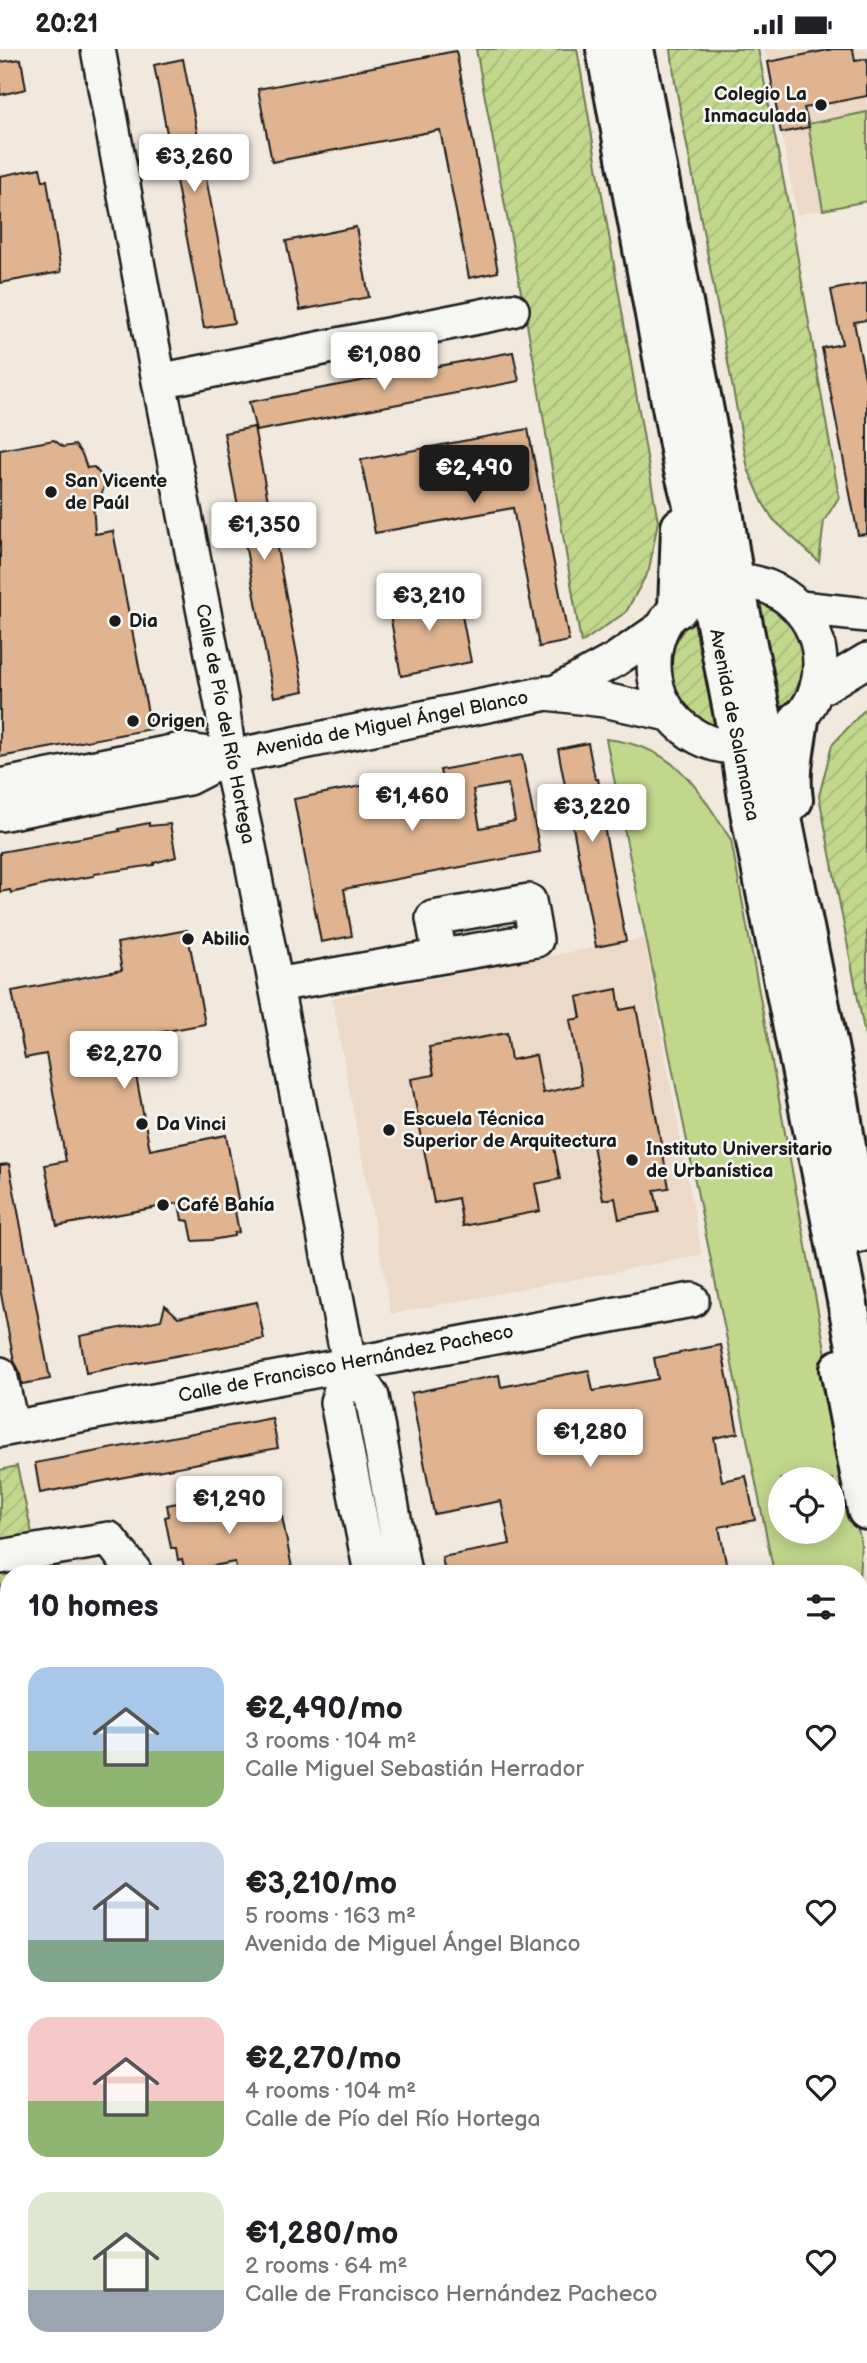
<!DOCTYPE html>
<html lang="en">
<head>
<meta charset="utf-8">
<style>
	:root { --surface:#fff; --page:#f2f2f2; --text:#202124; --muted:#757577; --accent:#1c1c1c }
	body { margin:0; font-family:"Balsamiq Sans",sans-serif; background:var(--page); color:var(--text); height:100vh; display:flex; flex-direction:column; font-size:26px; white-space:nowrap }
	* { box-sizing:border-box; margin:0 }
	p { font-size:23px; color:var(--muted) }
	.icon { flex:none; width:38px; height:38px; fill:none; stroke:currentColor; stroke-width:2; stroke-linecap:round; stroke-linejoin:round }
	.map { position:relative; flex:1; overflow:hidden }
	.sheet { position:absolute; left:0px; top:1516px; width:868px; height:800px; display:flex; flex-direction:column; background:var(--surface); border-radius:28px 28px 0 0; box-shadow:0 4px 18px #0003 }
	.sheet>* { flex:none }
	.buttons { position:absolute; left:768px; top:1418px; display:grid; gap:14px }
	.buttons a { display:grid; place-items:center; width:77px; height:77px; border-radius:50%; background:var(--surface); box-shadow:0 4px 18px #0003; font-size:35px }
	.price { position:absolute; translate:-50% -60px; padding:0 16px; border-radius:7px; background:#fff; color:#222; font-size:23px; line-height:46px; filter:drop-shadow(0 2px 4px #0008) }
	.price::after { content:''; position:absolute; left:50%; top:42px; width:21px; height:16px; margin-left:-10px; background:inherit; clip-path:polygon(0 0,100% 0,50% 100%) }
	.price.on { background:var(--accent); color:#fff }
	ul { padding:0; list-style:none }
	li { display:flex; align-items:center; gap:21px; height:175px; padding:0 28px }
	li span { display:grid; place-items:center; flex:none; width:196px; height:140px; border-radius:21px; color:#555 }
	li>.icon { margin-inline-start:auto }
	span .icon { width:84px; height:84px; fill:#fffc; stroke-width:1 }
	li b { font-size:30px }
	h2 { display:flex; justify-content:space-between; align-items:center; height:84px; padding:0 28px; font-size:30px }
	.status { display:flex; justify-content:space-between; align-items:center; height:49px; padding:0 35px; background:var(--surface); direction:ltr }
	.status svg { height:19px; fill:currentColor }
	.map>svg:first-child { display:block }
	.built { fill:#edd9c7; fill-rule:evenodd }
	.park { fill:#c1d78c; stroke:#6e7a54; stroke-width:2; fill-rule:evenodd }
	.garden { fill:url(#garden-furrows); stroke:#6e7a54; stroke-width:2 }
	.building { fill:#e0b490; stroke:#1c1c1c; stroke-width:2; fill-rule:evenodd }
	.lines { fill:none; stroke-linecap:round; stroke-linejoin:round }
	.minor-casing { stroke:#1c1c1c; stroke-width:38 }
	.highway-casing { stroke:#1c1c1c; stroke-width:44 }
	.minor { stroke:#f6f6f2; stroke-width:33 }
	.highway { stroke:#f6f6f2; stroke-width:38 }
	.poi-dot { fill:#1c1c1c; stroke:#f6f6f2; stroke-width:2.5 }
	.labels { text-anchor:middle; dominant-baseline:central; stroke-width:5; stroke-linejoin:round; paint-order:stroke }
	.poi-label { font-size:19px; font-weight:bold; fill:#1c1c1c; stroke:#f6f6f2; text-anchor:start }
	.street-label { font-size:19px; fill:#1c1c1c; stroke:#f6f6f2 }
</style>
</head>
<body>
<div class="status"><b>20:21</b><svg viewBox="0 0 49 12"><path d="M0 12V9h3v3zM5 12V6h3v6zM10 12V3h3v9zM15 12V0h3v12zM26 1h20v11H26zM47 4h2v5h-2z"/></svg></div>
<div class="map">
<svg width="867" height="2314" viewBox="0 0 867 2314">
	<defs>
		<pattern id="garden-furrows" width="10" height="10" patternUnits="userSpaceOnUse" patternTransform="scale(1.75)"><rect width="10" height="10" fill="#c1d78c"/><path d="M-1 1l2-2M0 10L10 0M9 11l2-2" fill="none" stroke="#a5b878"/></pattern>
	</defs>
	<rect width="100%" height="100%" fill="#f2e9de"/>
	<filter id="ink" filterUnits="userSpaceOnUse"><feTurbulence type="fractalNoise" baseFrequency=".0143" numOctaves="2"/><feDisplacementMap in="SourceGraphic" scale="14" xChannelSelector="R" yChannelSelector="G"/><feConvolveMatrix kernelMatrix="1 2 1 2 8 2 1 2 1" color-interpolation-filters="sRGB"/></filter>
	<g filter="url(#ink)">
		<path class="built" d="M765,0h102v152l-70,14z
			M644,889l58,317 -311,59 -59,-316zM617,940l3,21 16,-3 33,180 -15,3 5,22 -14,3 -13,-3 1,5 -14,2 -4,-21 -12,2 -12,-65 -38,7 -22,43 4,16h3l2,11 -10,2 -2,-4 -5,5 -50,5v4l-10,2 -2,-28 -26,4 -24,-123 27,-5 43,-25 -1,-11 10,-2 6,3 -1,-4 11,-2 2,27 28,-5 7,38 39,-8 -12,-65 11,-2 -4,-21 14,-3 12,2v-4z
			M0,1853l9,45v88l-9,5z"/>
		<path class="park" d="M867,63v89l-44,9 -15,-86z
			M606,690c71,8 90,47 125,101l130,704 -2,35v-6h-85zM780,1430h53v52h-53z
			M35,1515l2,9h-28v85l-9,2v-88z
			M9,1618v280l-9,-45v-233z
			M859,1801l8,3v193l-8,-41z
			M6,1910l3,14v46l-9,5v-64z
			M9,2102v204h481l2,8h-492v-206z"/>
		<path class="garden" d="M476,0h101l81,472 -9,49 -23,42 -45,31 -47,-281z
			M671,0h87l33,170 48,278 -15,24 -5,41 -46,-43 -10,-16 -15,-34 -73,-387z
			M757,552c34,9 52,38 45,71 -2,8 -5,20 -10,26 -3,4 -9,8 -13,11z
			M697,570l23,107c-50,0 -67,-84 -23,-107z
			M867,658v339l-48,-250 13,-51z
			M17,1417l16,72 -33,7v-75z"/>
		<path class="building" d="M833,0h20l2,12 12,-2v37l-63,12 5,19 -28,6 -13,-71z
			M456,2l42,221 -29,6 -29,-148 -168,32 -14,-73z
			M21,10l5,30 -26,6v-33z
			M183,10l51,264 -30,5 -50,-263z
			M40,119l3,13 4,-1 14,92 -61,11v-107z
			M356,178l13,70 -69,13 -14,-69z
			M867,234v37l-13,2 13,66v146l-9,1 -36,-187 20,-4 -11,-54z
			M513,303l6,29 -263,50 -7,-29z
			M254,378l50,264 -30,6 -50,-264z
			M528,380l41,212 -30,6 -26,-139 -138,25 -14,-73z
			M54,391l9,7 12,-2 7,9 5,14 7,-1 10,12 1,5 -5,15 -7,1 2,34 18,-3 38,198 -151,28v-307z
			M457,541l14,72 -70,14 -13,-73z
			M588,694l7,36h3l5,26 -3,1 26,135 -30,6 -38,-198z
			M522,706l18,97 -196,37 8,47 -31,6 -27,-143 88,-17 4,24 59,-11 -5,-25zM508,735l7,37 -35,7 -7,-38z
			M149,774v3l21,-2 6,33 -22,6v2l-60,9v2l-42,7 -41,10 -1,-3 -10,2v-40l120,-21 -1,-2z
			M187,881l18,94 -76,14 21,112 76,-15 14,75 -5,1 4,21 -5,1v3l-23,4 -18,1 -4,-20 -7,-1 -3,-17 -122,23 -12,-61 21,-4 -20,-107 -21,4 -13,-67 110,-21 -5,-27z
			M617,940l3,21 16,-3 12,64 21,117 -15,2 5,22 -40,7 -4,-21 -12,2 -12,-66 -38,8 7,37 -25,5 5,27 -77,15 -5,-28 -24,5 -23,-124 23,-4 -5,-28 78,-14 4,27 25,-5 7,38 39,-8 -12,-65 11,-2 -4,-21z
			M9,1115l41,215 -28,5 -3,-14 -5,-9 -14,-72v-124z
			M257,1253l7,37 -178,34 -6,-37 81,-16 4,-15 13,12z
			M721,1296l17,88 -24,5 8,43 24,-5 9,44 -36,7 9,46h-283l-3,-16 68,-13 -9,-43 -67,13 -23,-121 88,-18 2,12 88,-17 4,21 65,-12 -4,-21z
			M272,1369l6,30 -238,45 -5,-30z
			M225,1445l2,12 4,-1v6l48,-10 14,72h-56l-2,-11 -50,9 -3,-12 -4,1 -2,-12h-5l-6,-31 4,-1 -2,-11z"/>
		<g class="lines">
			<g class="minor-casing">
				<path id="minor" d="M98,0l61,332 63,324 7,52 20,90 100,516 23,34 32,176
					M159,332l353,-71
					M654 615a83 83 0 1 1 166 0a83 83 0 1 1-166 0Z
					M800,559l67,7
					M816,642l51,-31
					M556,643l59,-32 45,-31
					M0,737l182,-36 47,7
					M0,765l188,-36 41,-21 318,-64 57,7 65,14
					M276,936l260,-45 -7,-39 -96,17 7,38
					M349,1314l-12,39 34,171
					M0,1325l9,41
					M0,1381l692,-130
					M0,1508l109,-18 25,32 -1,2"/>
			</g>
			<g class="highway-casing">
				<path id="highway" d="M606,0l77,417 10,39 47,242 10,64 117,590
					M634,0l87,450 13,81 105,521 20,132
					M678,559l3,-81
					M793,751c-4,-27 2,-53 6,-80
					M840,1320l27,141
					M859,1696l8,-20
					M859,1742l2,9 6,7
					M0,2019l9,-5
					M0,2078l9,-5"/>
			</g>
			<use href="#minor" class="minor"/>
			<use href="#highway" class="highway"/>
		</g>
	</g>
	<g class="poi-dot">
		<circle cx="821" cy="56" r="7"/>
		<circle cx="51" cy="443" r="7"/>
		<circle cx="115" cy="572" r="7"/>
		<circle cx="133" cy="672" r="7"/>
		<circle cx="188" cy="890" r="7"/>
		<circle cx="142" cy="1075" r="7"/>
		<circle cx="389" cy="1081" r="7"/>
		<circle cx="632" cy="1111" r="7"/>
		<circle cx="163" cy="1156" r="7"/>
	</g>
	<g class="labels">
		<g class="poi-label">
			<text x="807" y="45" text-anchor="end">Colegio La<tspan x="807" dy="22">Inmaculada</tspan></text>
			<text x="65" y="432">San Vicente<tspan x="65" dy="22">de Paúl</tspan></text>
			<text x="129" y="572">Dia</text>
			<text x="147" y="672">Origen</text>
			<text x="202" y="890">Abilio</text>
			<text x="403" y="1070">Escuela Técnica<tspan x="403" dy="22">Superior de Arquitectura</tspan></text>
			<text x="156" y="1075">Da Vinci</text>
			<text x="646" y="1100">Instituto Universitario<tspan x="646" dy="22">de Urbanística</tspan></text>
			<text x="177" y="1156">Café Bahía</text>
		</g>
		<g class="street-label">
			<text transform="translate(225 675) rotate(79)">Calle de Pío del Río Hortega</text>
			<text transform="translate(392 675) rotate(-11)">Avenida de Miguel Ángel Blanco</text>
			<text transform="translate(734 676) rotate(79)">Avenida de Salamanca</text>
			<text transform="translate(346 1315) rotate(-11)">Calle de Francisco Hernández Pacheco</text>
		</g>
	</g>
</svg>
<div class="buttons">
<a><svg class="icon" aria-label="locate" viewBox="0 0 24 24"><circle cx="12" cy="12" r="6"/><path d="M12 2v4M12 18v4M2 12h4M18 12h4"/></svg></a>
</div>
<b class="price" style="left:194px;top:145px">€3,260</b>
<b class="price" style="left:384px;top:343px">€1,080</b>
<b class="price on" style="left:474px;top:456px">€2,490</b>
<b class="price" style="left:264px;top:513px">€1,350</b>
<b class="price" style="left:429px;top:584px">€3,210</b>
<b class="price" style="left:412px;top:784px">€1,460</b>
<b class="price" style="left:592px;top:795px">€3,220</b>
<b class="price" style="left:124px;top:1042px">€2,270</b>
<b class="price" style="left:590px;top:1420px">€1,280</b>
<b class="price" style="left:229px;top:1487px">€1,290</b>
<section class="sheet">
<h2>10 homes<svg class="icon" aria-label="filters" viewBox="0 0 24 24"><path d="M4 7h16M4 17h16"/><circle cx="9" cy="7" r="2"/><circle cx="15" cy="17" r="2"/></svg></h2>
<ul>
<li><span style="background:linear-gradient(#a9c7e8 60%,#8fb573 0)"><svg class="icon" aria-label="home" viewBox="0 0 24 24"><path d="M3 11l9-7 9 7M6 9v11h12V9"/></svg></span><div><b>€2,490/mo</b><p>3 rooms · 104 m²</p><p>Calle Miguel Sebastián Herrador</p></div><svg class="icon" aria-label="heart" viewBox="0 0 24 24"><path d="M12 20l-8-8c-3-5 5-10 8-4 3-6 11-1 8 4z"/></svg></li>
<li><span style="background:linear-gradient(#c9d6e8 70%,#7fa58c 0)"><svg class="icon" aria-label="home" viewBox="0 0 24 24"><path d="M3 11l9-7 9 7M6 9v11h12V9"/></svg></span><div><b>€3,210/mo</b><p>5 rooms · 163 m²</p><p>Avenida de Miguel Ángel Blanco</p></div><svg class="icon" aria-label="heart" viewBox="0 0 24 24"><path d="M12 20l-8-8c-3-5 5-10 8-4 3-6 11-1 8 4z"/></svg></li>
<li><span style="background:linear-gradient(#f6c9c9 60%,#8fb573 0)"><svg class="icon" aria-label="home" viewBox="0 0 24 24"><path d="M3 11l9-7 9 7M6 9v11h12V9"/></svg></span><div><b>€2,270/mo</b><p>4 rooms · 104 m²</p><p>Calle de Pío del Río Hortega</p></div><svg class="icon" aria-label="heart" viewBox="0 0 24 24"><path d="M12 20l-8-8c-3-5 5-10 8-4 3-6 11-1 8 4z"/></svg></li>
<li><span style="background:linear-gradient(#dfe7d0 70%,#9aa5b1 0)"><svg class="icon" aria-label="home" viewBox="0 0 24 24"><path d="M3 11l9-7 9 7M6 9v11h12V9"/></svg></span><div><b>€1,280/mo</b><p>2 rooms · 64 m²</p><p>Calle de Francisco Hernández Pacheco</p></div><svg class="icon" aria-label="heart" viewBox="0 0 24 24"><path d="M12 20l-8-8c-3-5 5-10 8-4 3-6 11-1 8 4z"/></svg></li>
</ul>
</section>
</div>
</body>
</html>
